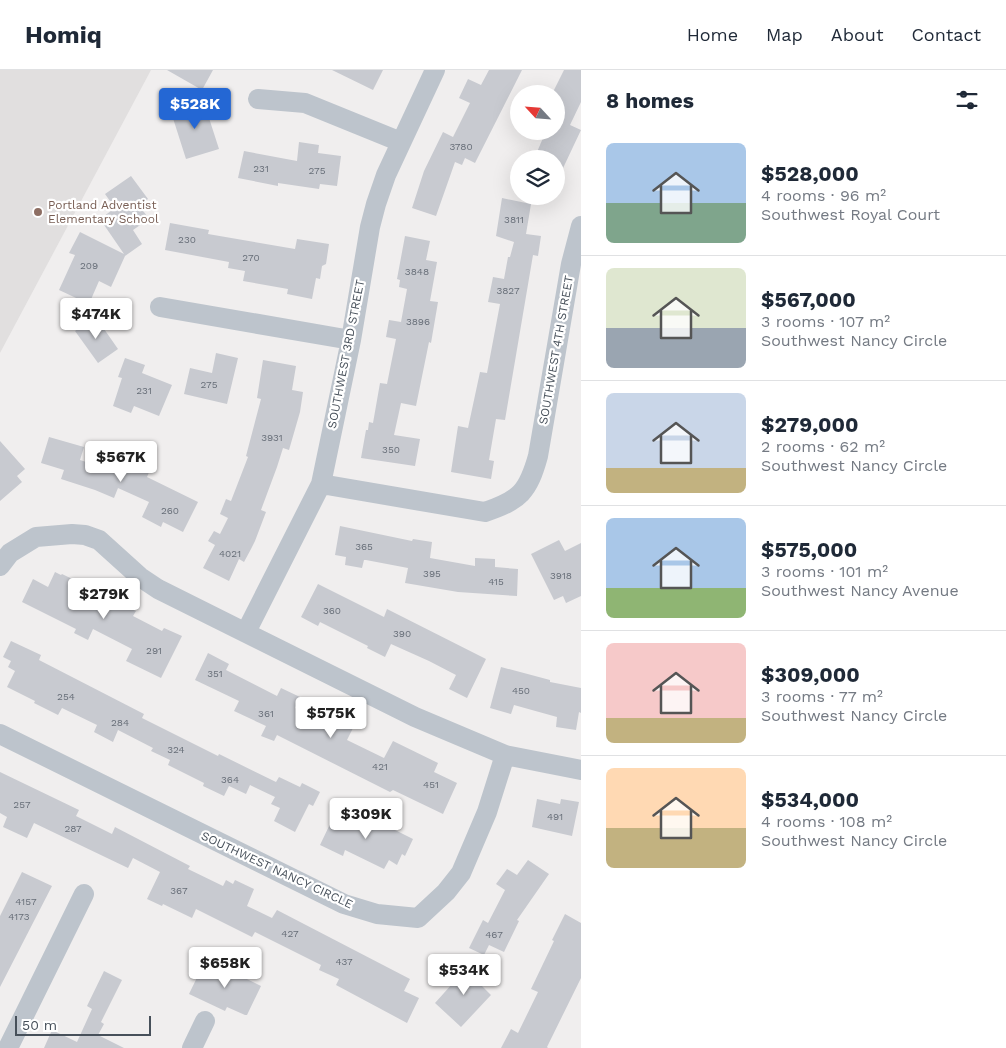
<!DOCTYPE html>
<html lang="en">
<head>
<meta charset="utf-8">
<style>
	:root { --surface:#fff; --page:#f2f2f3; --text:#1f2937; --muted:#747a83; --line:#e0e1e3; --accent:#2467d4 }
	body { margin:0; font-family:"Work Sans",sans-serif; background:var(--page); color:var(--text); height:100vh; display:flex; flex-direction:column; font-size:19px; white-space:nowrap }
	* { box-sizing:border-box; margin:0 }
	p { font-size:16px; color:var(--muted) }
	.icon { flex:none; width:28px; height:28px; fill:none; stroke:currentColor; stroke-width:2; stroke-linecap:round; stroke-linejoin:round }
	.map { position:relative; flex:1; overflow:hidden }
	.sheet { display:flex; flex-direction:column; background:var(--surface); width:425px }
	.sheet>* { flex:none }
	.needle { width:32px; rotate:296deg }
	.tools { position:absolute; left:510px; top:15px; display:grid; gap:10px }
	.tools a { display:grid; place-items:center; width:55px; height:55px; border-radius:50%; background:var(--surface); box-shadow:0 5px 20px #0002; font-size:25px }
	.scale { position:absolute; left:15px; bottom:12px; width:136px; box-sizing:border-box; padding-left:5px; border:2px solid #47505a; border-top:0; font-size:14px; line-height:18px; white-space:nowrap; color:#47505a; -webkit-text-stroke:4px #fff; paint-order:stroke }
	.price { position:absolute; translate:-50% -42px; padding:0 11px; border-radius:5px; background:#fff; color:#222; font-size:16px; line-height:32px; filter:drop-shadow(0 1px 2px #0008) }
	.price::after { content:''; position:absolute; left:50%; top:30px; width:15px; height:11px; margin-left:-8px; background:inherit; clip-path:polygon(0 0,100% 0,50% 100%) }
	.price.current { background:var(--accent); color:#fff }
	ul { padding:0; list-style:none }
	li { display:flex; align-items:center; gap:15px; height:125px; padding:0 25px }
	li+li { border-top:1px solid var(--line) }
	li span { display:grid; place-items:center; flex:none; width:140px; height:100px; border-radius:8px; color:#555 }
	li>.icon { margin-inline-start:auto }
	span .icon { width:60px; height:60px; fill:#fffc; stroke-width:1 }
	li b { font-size:21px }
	h2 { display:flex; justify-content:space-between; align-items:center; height:60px; padding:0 25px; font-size:21px }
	header { display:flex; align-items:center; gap:30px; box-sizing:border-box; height:70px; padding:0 25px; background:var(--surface); border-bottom:1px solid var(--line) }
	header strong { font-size:24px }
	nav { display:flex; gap:28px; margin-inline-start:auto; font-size:18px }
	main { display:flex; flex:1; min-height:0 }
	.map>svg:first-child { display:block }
	.education { fill:#e1dfdf }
	.building { fill:#c8cad0 }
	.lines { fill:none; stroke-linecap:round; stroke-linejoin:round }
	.minor { stroke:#bdc4cc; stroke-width:20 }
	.education-dot { fill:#8d6e63; stroke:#fff; stroke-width:2 }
	.labels { text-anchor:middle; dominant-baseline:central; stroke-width:4.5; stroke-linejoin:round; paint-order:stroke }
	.number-label { font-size:10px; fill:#676e78 }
	.education-label { font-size:12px; fill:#785e54; stroke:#fff; text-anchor:start }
	.street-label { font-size:12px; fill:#47505a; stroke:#fff }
</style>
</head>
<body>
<header>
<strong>Homiq</strong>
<nav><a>Home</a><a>Map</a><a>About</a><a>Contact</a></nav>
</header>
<main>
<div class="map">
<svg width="581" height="978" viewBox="0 0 581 978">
	<rect width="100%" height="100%" fill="#f0eeee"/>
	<path class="education" d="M0,0h151l-151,283z"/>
	<path class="building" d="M167,0h46l-11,20z
		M332,0h51l-10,20z
		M489,0h33l-47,93 -10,-5 -3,7 -7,-3 -19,54 -24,-8 12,-37 19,-39 10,5 17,-34 -11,-5 9,-19 13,6z
		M564,0h17v32l-11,23 11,5 -25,53v-24h-22l12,-28h10v-37h-4z
		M207,31l4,17h-2l10,31 -33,10 -15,-47z
		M299,72l20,3 -1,8 23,3 -4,30 -17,-2 -1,5 -41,-6v3l-40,-8 6,-27 53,10z
		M131,106l17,23 -9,6 10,14 -16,11 9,14 -17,12 -14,31 -12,-6 -10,23 -30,-14 16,-35 -6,-2 11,-21 44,22 -24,-35 15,-11 -10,-14z
		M502,128l29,6 -5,30 15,2 -3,20 -5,-1 -28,165 -9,-1 -7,41 5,1 -3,18 -40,-7 7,-46 10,2 12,-56 7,1 13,-69 -12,-2 5,-25 11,2 4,-22h2l4,-15 -18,-6z
		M170,153l39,7 -1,4 87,15 2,-10 32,5 -3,20 -4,2 -2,13 -4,-1 -4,21 -25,-5 1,-5 -45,-8 2,-10 -17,-3 1,-6 -64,-12z
		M405,166l25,5 -4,19 11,2 -7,39 8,1 -7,41 -2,-1 -13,64 -15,-3 -7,32 26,4 -5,27 -54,-8 5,-28h2l1,-8 4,1 7,-40 7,1 9,-45 -10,-2 3,-17 12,2 6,-33 -8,-2 1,-7 -3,-1z
		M95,246l23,33 -20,14 -23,-32z
		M216,283l22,5 -11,46 -43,-10 6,-26 22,5z
		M125,288l20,7 -3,8 30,12 -13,31 -25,-10 -3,7 -18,-7 9,-28 -4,-1z
		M263,290l33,6 -4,24 11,2 -3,20 -11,38 -6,-2 -6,19 -16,43 5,2 -11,29 -4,8h-2h2l-7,13 -5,-3 -10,22 -26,-13 12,-23 -7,-4 6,-10 6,3 8,-16 -8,-4 6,-15 5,2 17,-44 -2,-1 15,-57 -4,-1z
		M49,367l35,10 -4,13 25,8 3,-5 6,3 4,-10 32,14 -3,7 51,25 -15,30 -20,-10 -2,5 -19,-10 7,-15 -31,-14 -4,10 -19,-8 -34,-11 3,-9 -23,-7z
		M0,371l25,28 -8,7 5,6 -22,19z
		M340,456l72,15 1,-2 19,3 -2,16 45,8v-8l20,1v8l23,2 -1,27 -59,-4 -53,-9 3,-15 -42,-8h-2l-2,8 -17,-3 1,-8 -11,-2z
		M559,470l6,11 16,-8v53l-15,7 -3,-7 -9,4 -23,-46z
		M55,502l6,3 1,-1 29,14 2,-3 21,11 -1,4 23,11 -3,5 29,15 2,-3 18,8 -21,42 -35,-17 6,-12 -39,-20 -5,11 -14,-7 2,-4 -54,-27 11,-23 15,8z
		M318,514l66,33 3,-8 99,50 -19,39 -18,-9 7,-14 -27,-14 -38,-17 -6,13 -18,-9 1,-2 -48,-24 -2,4 -17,-9z
		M11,571l30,14 -2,5 105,54 -2,4 76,38 1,-2 57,28 3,-5 21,10 2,-4 18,9 -7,14 -4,-2 -14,28 -21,-11 6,-13 -9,-4 4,-7 -25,-12 -4,9 -17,-8 -5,10 -21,-10 1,-3 -36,-18 2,-5 -19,-9 2,-3 -35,-18 -5,12 -19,-10 3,-7 -35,-17 -4,7 -24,-12 1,-2 -28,-14 8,-16 -7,-4 3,-6 -8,-4z
		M208,583l21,11 -3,6 51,26 4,-8 19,9 -5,11 38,18 6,-12 17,8 -9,18 37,18 9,-17 45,22 -4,9 23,11 -14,31 -50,-24 -3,2 -113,-57 -3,6 -13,-5 5,-10 -32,-15 5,-10 -44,-21z
		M501,597l49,13v2l31,6v25l-2,-1 -3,18 -20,-3 1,-10 -43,-12 -3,9 -21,-6z
		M0,702l79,38 -3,6 36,18 3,-7 75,39 -2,3 35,17 3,-6 7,4 2,-4 19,9 -7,17 25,12 5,-8 133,69 -6,12 15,7 -12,25 -71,-38 3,-6 -20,-9 2,-5 -66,-33 -3,5 -56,-28 -4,9 -29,-14 -1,2 -15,-7 13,-27 -27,-14 -5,10 -94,-45 -7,15 -24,-11 4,-10 -7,-4z
		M537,729l23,5 1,-5 18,3 -7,34 -40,-9z
		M344,739l39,19 2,-3 28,14 -8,17 -3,-2 -5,11 -8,-5 -5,9 -39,-19 -2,6 -23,-11 11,-23 5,3z
		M528,790l21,14 -32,46 2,1 -15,31 -15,-7 -5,10 -15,-7 14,-28 5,3 17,-33 -9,-6 11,-15 10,6z
		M22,802l30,14 -52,101v-71z
		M565,844l16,9v55l-34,69 1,1h-47l10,-19 7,4 20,-41 -7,-3 23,-48 -2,-1z
		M206,889l55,27 -14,29h-2l-18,-8 -2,4 -36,-17z
		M470,894l14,12 -6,6 13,13 -30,32 -26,-24z
		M104,901l18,9 -21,42 3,2 -6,11 26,13h-80l8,-18 25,12 15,-33 -5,-3z"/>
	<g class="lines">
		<path class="minor" d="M258,29l47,4 96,39
			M160,237l191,33
			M321,414l164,28c35,-12 43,-20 53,-56l33,-192 10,-38
			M0,496l10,-13 26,-16 36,-3 13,1 14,5 41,37 18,12 257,128 90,38 76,15
			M246,562l75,-148 30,-144 19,-113 6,-23 10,-29 49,-105
			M0,664l344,170 33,10 41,4 28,-26 15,-19 26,-61 18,-57
			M8,978l76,-154
			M192,978l13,-27"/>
	</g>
	<circle class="education-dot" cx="38" cy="142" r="5"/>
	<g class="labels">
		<g class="number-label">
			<text x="461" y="76">3780</text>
			<text x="261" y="98">231</text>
			<text x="317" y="100">275</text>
			<text x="514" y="149">3811</text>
			<text x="187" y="169">230</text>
			<text x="251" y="187">270</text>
			<text x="89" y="195">209</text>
			<text x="417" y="201">3848</text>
			<text x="508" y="220">3827</text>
			<text x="418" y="251">3896</text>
			<text x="209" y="314">275</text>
			<text x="144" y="320">231</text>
			<text x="272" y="367">3931</text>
			<text x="391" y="379">350</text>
			<text x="170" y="440">260</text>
			<text x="364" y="476">365</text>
			<text x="230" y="483">4021</text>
			<text x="432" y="503">395</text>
			<text x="561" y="505">3918</text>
			<text x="496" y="511">415</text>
			<text x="332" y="540">360</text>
			<text x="402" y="563">390</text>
			<text x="154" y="580">291</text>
			<text x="215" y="603">351</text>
			<text x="521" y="620">450</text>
			<text x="66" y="626">254</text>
			<text x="266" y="643">361</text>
			<text x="120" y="652">284</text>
			<text x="176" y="679">324</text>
			<text x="380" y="696">421</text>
			<text x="230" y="709">364</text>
			<text x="431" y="714">451</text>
			<text x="22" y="734">257</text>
			<text x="555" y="746">491</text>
			<text x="73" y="758">287</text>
			<text x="179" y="820">367</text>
			<text x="26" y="831">4157</text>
			<text x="19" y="846">4173</text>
			<text x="290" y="863">427</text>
			<text x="494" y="864">467</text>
			<text x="344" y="891">437</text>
		</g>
		<g class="education-label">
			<text x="48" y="135">Portland Adventist<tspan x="48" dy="14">Elementary School</tspan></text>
		</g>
		<g class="street-label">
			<text transform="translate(556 280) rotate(-80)">SOUTHWEST 4TH STREET</text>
			<text transform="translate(346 284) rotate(-79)">SOUTHWEST 3RD STREET</text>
			<text transform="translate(277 800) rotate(25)">SOUTHWEST NANCY CIRCLE</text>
		</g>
	</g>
</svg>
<div class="tools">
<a><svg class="needle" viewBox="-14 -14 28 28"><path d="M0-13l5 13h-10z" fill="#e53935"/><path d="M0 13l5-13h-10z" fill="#747a83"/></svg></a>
<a><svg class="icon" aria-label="layers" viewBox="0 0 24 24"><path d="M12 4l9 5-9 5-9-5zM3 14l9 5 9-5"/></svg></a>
</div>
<div class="scale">50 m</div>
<b class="price current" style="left:195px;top:60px">$528K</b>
<b class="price" style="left:96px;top:270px">$474K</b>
<b class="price" style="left:121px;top:413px">$567K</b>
<b class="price" style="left:104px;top:550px">$279K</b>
<b class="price" style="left:331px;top:669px">$575K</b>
<b class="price" style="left:366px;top:770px">$309K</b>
<b class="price" style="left:225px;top:919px">$658K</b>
<b class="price" style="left:464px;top:926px">$534K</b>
</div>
<section class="sheet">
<h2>8 homes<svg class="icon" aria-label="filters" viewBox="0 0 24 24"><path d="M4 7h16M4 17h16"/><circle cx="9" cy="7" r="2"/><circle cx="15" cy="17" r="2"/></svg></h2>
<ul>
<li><span style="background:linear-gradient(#a9c7e8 60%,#7fa58c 0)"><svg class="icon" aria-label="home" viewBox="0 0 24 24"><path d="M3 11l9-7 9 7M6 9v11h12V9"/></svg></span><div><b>$528,000</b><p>4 rooms · 96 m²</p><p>Southwest Royal Court</p></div></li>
<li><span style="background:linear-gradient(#dfe7d0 60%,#9aa5b1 0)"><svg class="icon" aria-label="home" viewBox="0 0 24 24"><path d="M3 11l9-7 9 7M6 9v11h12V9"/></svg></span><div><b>$567,000</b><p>3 rooms · 107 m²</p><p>Southwest Nancy Circle</p></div></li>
<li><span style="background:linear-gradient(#c9d6e8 75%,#c2b280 0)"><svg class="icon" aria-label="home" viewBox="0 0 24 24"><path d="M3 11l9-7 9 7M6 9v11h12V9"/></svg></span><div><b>$279,000</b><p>2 rooms · 62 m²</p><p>Southwest Nancy Circle</p></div></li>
<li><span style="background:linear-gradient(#a9c7e8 70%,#8fb573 0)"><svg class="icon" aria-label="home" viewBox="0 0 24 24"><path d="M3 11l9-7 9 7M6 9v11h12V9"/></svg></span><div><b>$575,000</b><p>3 rooms · 101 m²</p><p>Southwest Nancy Avenue</p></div></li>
<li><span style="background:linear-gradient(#f6c9c9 75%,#c2b280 0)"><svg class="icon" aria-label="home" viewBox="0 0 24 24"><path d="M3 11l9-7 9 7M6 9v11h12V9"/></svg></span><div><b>$309,000</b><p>3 rooms · 77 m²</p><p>Southwest Nancy Circle</p></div></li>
<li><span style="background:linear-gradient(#ffd9b3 60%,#c2b280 0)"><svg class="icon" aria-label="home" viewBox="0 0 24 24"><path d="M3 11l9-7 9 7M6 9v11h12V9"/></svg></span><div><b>$534,000</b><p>4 rooms · 108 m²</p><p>Southwest Nancy Circle</p></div></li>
</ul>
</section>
</main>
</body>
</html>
